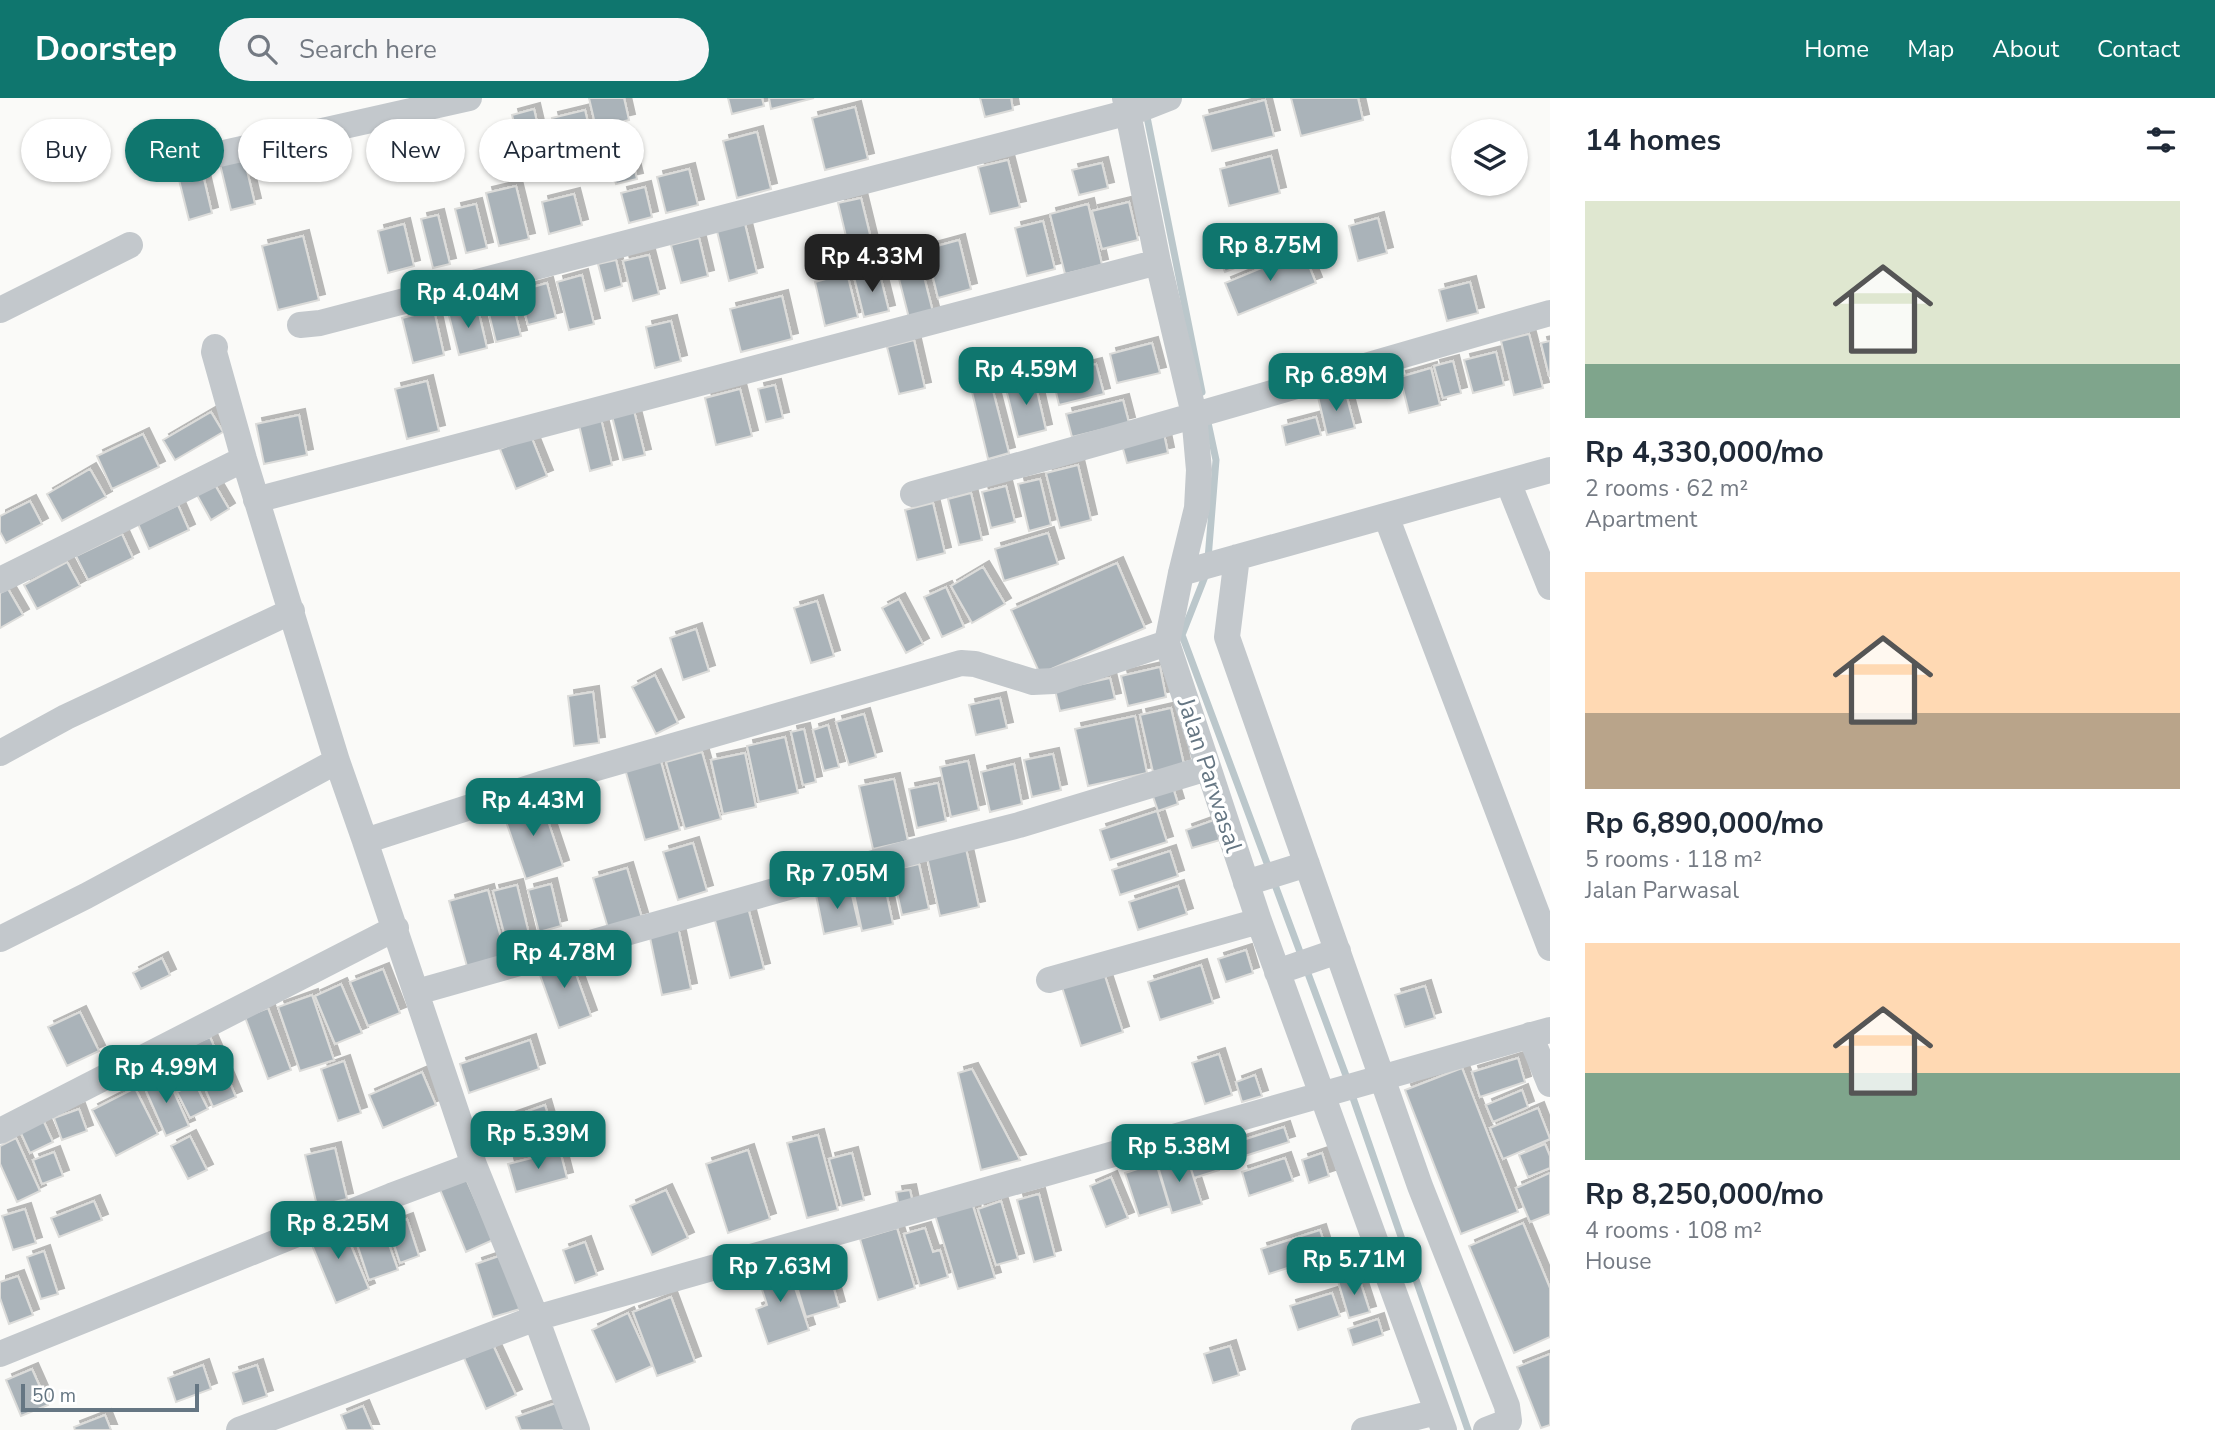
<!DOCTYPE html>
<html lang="en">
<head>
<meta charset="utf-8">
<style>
	:root { --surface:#fff; --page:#f6f6f7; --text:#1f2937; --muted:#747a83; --accent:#0f766e }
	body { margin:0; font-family:"Nunito Sans",sans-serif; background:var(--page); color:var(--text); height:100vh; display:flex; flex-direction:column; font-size:26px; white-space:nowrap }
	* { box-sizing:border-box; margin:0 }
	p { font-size:23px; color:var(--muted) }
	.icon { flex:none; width:38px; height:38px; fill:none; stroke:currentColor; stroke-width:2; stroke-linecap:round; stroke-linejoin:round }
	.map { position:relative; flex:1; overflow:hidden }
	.side { display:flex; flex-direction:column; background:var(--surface); width:665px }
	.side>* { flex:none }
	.hud { position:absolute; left:21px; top:21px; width:665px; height:63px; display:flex; gap:14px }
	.buttons { position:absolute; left:1451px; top:21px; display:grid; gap:14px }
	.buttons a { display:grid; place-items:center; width:77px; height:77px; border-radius:50%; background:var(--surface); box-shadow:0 2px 5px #0004; font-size:35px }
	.scale { position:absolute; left:21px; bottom:18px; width:178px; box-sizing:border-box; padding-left:7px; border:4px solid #657683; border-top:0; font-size:19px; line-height:24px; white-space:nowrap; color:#657683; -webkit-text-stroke:5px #fff; paint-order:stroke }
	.price { position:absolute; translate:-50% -60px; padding:0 16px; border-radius:14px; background:var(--accent); color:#fff; font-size:23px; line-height:46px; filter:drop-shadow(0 2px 4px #0008) }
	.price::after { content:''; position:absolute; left:50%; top:42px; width:21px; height:16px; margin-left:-10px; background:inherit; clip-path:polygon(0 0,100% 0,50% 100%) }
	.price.current { background:#222; color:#fff }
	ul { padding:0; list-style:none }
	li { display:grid; align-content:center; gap:14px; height:371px; padding:0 35px }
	li span { display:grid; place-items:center; height:217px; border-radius:0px; color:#555 }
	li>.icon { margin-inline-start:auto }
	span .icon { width:126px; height:126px; fill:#fffc; stroke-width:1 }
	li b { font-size:30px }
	h2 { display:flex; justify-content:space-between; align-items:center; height:84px; padding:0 35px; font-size:30px }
	.pill { padding:0 24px; border-radius:32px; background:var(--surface); box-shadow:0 2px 5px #0004; font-size:24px; line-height:63px }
	.pill.current { background:var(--accent); color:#fff }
	header { display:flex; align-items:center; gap:42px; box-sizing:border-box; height:98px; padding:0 35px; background:var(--accent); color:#fff }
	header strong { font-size:33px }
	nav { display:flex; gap:38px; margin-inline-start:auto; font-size:24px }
	.search { width:490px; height:63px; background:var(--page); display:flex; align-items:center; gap:18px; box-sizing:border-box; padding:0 24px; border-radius:38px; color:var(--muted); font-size:26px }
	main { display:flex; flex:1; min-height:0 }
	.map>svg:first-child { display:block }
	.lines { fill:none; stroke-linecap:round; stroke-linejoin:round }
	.stream { stroke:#bbc7cb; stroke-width:7 }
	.building { fill:#aab3b9; stroke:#dcdcda; stroke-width:2; filter:url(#shadow) }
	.minor { stroke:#c3c8cc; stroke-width:26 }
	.labels { text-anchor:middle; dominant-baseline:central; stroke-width:7; stroke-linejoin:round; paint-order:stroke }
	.street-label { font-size:24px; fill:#657683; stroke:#fff }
</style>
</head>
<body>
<header>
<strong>Doorstep</strong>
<div class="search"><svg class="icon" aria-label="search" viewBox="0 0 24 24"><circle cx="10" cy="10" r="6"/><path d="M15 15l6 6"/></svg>Search here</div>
<nav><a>Home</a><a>Map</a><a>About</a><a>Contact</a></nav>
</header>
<main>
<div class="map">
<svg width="1550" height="1332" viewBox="0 0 1550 1332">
	<defs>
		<filter id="shadow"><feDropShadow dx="6" dy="-6" stdDeviation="0" flood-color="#0004"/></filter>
	</defs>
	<rect width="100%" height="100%" fill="#fafaf8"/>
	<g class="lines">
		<path class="stream" d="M1146,14l56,280
			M1207,320l9,42 -8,99
			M1206,476l-24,61 166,446
			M1351,994l117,338"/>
	</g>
	<path class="building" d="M589,0h35l5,22 -33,8z
		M728,0h34l2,8 -32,8z
		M769,0h45l-43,11z
		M980,0h31l2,12 -28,7z
		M1291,0h67l5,22 -62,16z
		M1265,2l9,36 -62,15 -9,-35z
		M855,9l13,52 -43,11 -13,-52z
		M534,11l13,56 -21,5 -14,-55z
		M585,12l7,30 -33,8 -7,-30z
		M757,34l14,57 -34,9 -14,-57z
		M629,48l8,33 -21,5 -9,-33z
		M243,56l12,50 -24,6 -12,-50z
		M1271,58l9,37 -51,13 -9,-37z
		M1008,62l12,47 -30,7 -12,-47z
		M1102,65l6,25 -29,7 -7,-25z
		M689,71l9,36 -32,8 -9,-36z
		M203,77l9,38 -23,7 -10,-40z
		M516,88l13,53 -30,7 -13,-53z
		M645,89l7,30 -23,6 -8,-30z
		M574,96l8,31 -33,9 -7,-32z
		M861,100l12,49 -23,6 -12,-50z
		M1129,104l9,38 -36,9 -10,-38z
		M476,106l11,44 -21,5 -11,-44z
		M1088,106l14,61 -37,9 -15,-60z
		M438,117l12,49 -17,4 -12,-49z
		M1378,120l9,35 -29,8 -9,-35z
		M744,122l13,53 -28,8 -13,-54z
		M1043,123l12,48 -28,7 -12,-48z
		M404,126l10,42 -26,7 -10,-42z
		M1273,135l7,17 -55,22 -7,-16z
		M303,138l16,64 -41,10 -16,-64z
		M699,140l9,38 -27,7 -10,-38z
		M959,142l12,49 -33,9 -12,-49z
		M1303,153l13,32 -78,32 -13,-32z
		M649,157l10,39 -26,7 -10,-40z
		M616,162l6,26 -17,5 -7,-27z
		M922,171l12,47 -24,6 -12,-47z
		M879,173l10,40 -25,6 -10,-40z
		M847,175l11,44 -33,9 -10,-44z
		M582,177l12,49 -25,6 -12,-48z
		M1470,184l8,31 -31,8 -8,-31z
		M547,185l9,35 -28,7 -9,-34z
		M511,198l10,40 -25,6 -10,-40z
		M782,198l10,43 -51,13 -11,-43z
		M477,207l10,43 -28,7 -11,-43z
		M434,212l10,45 -31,8 -11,-45z
		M671,223l10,40 -26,7 -9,-41z
		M1529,236l14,54 -29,7 -13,-54z
		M914,242l11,48 -26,6 -12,-47z
		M1550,243v35h-1l-8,-33z
		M1152,245l8,30 -43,10 -7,-29z
		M1496,254l8,33 -31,8 -9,-33z
		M1453,263l8,32 -18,5 -9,-32z
		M1096,266l8,30 -45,11 -7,-30z
		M1431,270l9,37 -31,8 -9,-36z
		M1034,280l12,52 -28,7 -13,-52z
		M427,283l12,50 -32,8 -12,-50z
		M775,287l8,33 -17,4 -8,-33z
		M992,289l17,66 -21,6 -16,-67z
		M740,291l12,47 -36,9 -11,-47z
		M1345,292l10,38 -28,7 -9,-38z
		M1123,302l6,23 -57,14 -6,-23z
		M634,313l11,44 -22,5 -11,-44z
		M211,314l12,20 -48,28 -12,-20z
		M299,317l8,40 -43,9 -8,-40z
		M1316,319l5,18 -35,10 -4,-19z
		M601,321l11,46 -22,6 -11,-46z
		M143,336l16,33 -47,22 -15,-33z
		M1164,336l4,19 -41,10 -5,-18z
		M531,338l16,40 -31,13 -16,-40z
		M1078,367l13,55 -31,8 -14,-55z
		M90,371l16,28 -44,24 -15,-27z
		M1040,381l11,46 -22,6 -11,-47z
		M215,387l14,24 -18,11 -14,-25z
		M1006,388l9,36 -24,6 -9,-36z
		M971,395l11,47 -23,5 -11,-46z
		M30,403l12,23 -36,19 -6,-11v-16z
		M933,405l12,50 -28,7 -12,-50z
		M178,407l11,25 -40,19 -11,-25z
		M1048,435l10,31 -54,17 -9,-32z
		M122,436l11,24 -45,22 -12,-24z
		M67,464l13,24 -43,23 -13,-24z
		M1117,465l28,65 -105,46 -29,-64z
		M983,469l22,37 -33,19 -21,-37z
		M946,489l18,40 -22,10 -18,-40z
		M8,491l15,26 -23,13v-35z
		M899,501l24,45 -17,9 -24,-45z
		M817,503l17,55 -23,7 -17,-55z
		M696,531l13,42 -26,9 -13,-42z
		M1160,569l6,30 -38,9 -7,-30z
		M655,577l23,48 -22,11 -24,-47z
		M1110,580l5,21 -55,12 -5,-21z
		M593,594l6,51 -25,3 -6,-50z
		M1000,600l7,30 -31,7 -7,-30z
		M1171,610l13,57 -31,7 -13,-57z
		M864,616l12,43 -27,8 -13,-43z
		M1135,618l12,57 -59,13 -13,-57z
		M828,627l11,42 -15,4 -11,-41z
		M804,631l12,53 -13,3 -12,-53z
		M785,639l13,56 -39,9 -12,-56z
		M702,654l19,67 -36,10 -19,-67z
		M745,655l11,54 -33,7 -12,-54z
		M1053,656l8,36 -29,7 -8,-37z
		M660,660l20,72 -35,10 -20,-71z
		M968,663l11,49 -28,7 -11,-50z
		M1014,666l8,40 -32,8 -9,-40z
		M894,681l14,62 -35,8 -14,-63z
		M1171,683l7,23 -20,7 -8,-23z
		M938,685l8,38 -29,7 -8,-39z
		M540,699l23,69 -37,13 -24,-69z
		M1157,713l10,31 -57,18 -10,-30z
		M1214,722l6,20 -28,8 -6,-18z
		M693,745l14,48 -29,9 -15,-48z
		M966,751l13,58 -39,9 -13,-59z
		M1170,753l8,25 -58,19 -8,-25z
		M919,766l10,45 -27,6 -10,-45z
		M627,770l15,50 -34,10 -15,-50z
		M882,775l11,51 -31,7 -11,-51z
		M551,786l10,42 -22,6 -11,-42z
		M517,787l14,57 -23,6 -15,-57z
		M1178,788l9,28 -49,16 -9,-28z
		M850,789l9,39 -35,8 -8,-39z
		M488,792l19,70 -39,10 -19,-69z
		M746,802l18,69 -34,9 -18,-69z
		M677,824l14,67 -29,6 -14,-67z
		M1246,852l7,23 -27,9 -8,-23z
		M568,854l23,64 -32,12 -23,-64z
		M162,860l8,17 -29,14 -8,-16z
		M1201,867l12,38 -53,17 -12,-38z
		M383,871l17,44 -32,13 -18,-44z
		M1103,872l20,62 -42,14 -20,-62z
		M341,886l21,49 -27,11 -20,-48z
		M1425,888l10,32 -30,9 -10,-32z
		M312,897l22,65 -34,11 -22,-64z
		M268,910l23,62 -23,9 -23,-62z
		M80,914l19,39 -32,15 -19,-39z
		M210,939l26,60 -23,10 -26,-60z
		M530,942l9,29 -70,24 -9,-29z
		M1219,956l13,41 -27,9 -13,-41z
		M1518,960l7,24 -45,15 -8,-25z
		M344,963l17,52 -23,8 -17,-52z
		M1462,970l56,144 -57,22 -56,-144z
		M972,971l48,91 -39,10 -23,-97z
		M422,974l14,33 -53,23 -14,-33z
		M166,976l23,52 -23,10 -23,-52z
		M1255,977l7,21 -20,6 -6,-20z
		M195,985l13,26 -18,9 -13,-26z
		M135,990l23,46 -42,22 -24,-46z
		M1522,992l6,17 -35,15 -7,-17z
		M545,1007l7,24 -44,16 -8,-24z
		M1538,1010l12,31 -47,20 -13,-31z
		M79,1011l8,22 -25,9 -8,-22z
		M43,1022l10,22 -23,11 -10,-22z
		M1284,1029l5,15 -60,19 -5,-15z
		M818,1037l20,75 -31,8 -20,-75z
		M190,1038l17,34 -19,9 -17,-33z
		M16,1040l24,53 -23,11 -17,-38v-18z
		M1210,1044l9,28 -25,8 -9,-28z
		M1545,1046l5,12v12l-22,9 -9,-22z
		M335,1050l12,51 -30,7 -12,-51z
		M748,1052l22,69 -42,14 -22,-69z
		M560,1053l7,27 -51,14 -8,-28z
		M54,1054l9,24 -21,8 -9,-24z
		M852,1055l12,47 -22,6 -13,-47z
		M1322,1055l7,23 -20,7 -7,-23z
		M1186,1056l16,50 -30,9 -15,-50z
		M1285,1060l8,23 -44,15 -7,-24z
		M1156,1065l13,43 -30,10 -14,-43z
		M1550,1075v41l-20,8 -14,-34z
		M464,1076l29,66 -27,12 -28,-67z
		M1111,1079l17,41 -22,9 -16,-41z
		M666,1092l22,48 -36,17 -22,-49z
		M910,1092l3,14 -14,3 -3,-15z
		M1039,1096l16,62 -21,6 -17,-62z
		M94,1103l8,19 -43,17 -8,-19z
		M1001,1103l17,58 -22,6 -18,-56z
		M972,1105l23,75 -37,11 -23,-74z
		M25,1111l11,34 -23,7 -11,-34z
		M340,1121l29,70 -33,14 -29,-70z
		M407,1121l12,37 -19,7 -12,-37z
		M381,1124l17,48 -29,10 -16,-48z
		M1523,1125l27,65v49l-36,16 -45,-107z
		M897,1130l18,60 -37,12 -18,-61z
		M925,1130l8,24 7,-2 8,27 -28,9 -16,-52z
		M1320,1132l8,25 -59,19 -8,-25z
		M585,1144l12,33 -22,8 -12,-33z
		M822,1148l17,61 -33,10 -18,-61z
		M44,1153l14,43 -17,5 -14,-42z
		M502,1157l18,54 -27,8 -17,-53z
		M786,1163l23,69 -41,14 -12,-35 11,-4 -11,-34z
		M1358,1177l12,37 -21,6 -11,-37z
		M18,1178l15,39 -24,9 -9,-26v-16z
		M1332,1195l8,23 -42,14 -8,-24z
		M671,1199l24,65 -38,14 -24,-64z
		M628,1215l24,53 -36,16 -24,-52z
		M1378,1221l5,16 -30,10 -5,-16z
		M493,1247l23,50 -30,14 -22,-51z
		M1230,1248l9,29 -26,8 -9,-29z
		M1550,1256v71l-9,3 -24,-61z
		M203,1267l8,24 -35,13 -8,-24z
		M257,1267l10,31 -24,8 -10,-31z
		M32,1271l16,36 -27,11 -15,-36z
		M556,1305l10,27h-45l-5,-13z
		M363,1308l10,24h-26l-6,-15z
		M105,1317l6,15h-36l-1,-3z"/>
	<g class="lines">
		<path class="minor" d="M1125,0l33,164 36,152 5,56 -2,38 -16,65 -14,70 92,278 185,509
			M188,63l281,-63
			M0,212l130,-65
			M300,227l20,-2 821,-214 28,-11
			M215,249l-1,5 30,107 93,302 28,80
			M1508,384l42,105
			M913,396c214,-57 425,-121 637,-181
			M256,402l902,-238
			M1386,418l164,432
			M1237,459l-10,80 193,549 87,220 2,15 -23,9
			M1181,475l369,-103
			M0,482l244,-121
			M0,655l66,-36 226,-106
			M1246,785l61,-19
			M0,841l86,-43 251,-135
			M1277,874l61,-21
			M1049,882l210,-59
			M417,894l499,-141 103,-26 188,-57
			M1530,937l20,49
			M0,1033l396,-203
			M0,1256l391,-158 83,-31
			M239,1332l297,-112 1014,-288
			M577,1332l-41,-112 -62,-153 -109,-324 176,-57 420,-121 14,1 58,18 21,-1 113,-38
			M1364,1332l73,-18"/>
	</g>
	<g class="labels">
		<g class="street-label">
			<text transform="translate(1210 677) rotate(72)">Jalan Parwasal</text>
		</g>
	</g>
</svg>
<div class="buttons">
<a><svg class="icon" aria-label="layers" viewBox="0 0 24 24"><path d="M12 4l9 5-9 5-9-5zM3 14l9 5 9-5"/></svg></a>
</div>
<div class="scale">50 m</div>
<b class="price" style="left:1270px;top:185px">Rp 8.75M</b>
<b class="price current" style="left:872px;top:196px">Rp 4.33M</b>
<b class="price" style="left:468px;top:232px">Rp 4.04M</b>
<b class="price" style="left:1026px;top:309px">Rp 4.59M</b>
<b class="price" style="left:1336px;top:315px">Rp 6.89M</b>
<b class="price" style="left:533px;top:740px">Rp 4.43M</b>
<b class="price" style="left:837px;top:813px">Rp 7.05M</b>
<b class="price" style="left:564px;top:892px">Rp 4.78M</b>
<b class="price" style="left:166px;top:1007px">Rp 4.99M</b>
<b class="price" style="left:538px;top:1073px">Rp 5.39M</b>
<b class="price" style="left:1179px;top:1086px">Rp 5.38M</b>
<b class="price" style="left:338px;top:1163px">Rp 8.25M</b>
<b class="price" style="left:1354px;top:1199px">Rp 5.71M</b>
<b class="price" style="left:780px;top:1206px">Rp 7.63M</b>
<div class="hud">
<a class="pill">Buy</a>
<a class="pill current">Rent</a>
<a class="pill">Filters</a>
<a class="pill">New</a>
<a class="pill">Apartment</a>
</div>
</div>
<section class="side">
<h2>14 homes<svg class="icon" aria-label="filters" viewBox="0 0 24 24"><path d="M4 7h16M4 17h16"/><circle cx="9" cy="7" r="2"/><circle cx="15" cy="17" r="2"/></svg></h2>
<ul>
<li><span style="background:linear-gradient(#dfe7d0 75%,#7fa58c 0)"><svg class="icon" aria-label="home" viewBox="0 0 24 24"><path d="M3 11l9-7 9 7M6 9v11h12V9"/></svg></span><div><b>Rp 4,330,000/mo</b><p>2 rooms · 62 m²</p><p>Apartment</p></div></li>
<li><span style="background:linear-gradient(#ffd9b3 65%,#b9a48a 0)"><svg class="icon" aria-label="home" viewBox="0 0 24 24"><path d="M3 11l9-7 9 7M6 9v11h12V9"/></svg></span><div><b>Rp 6,890,000/mo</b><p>5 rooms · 118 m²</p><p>Jalan Parwasal</p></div></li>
<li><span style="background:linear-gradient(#ffd9b3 60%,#7fa58c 0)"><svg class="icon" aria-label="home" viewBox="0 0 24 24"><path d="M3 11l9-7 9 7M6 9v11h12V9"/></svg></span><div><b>Rp 8,250,000/mo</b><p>4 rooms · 108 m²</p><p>House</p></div></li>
</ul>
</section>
</main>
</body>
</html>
